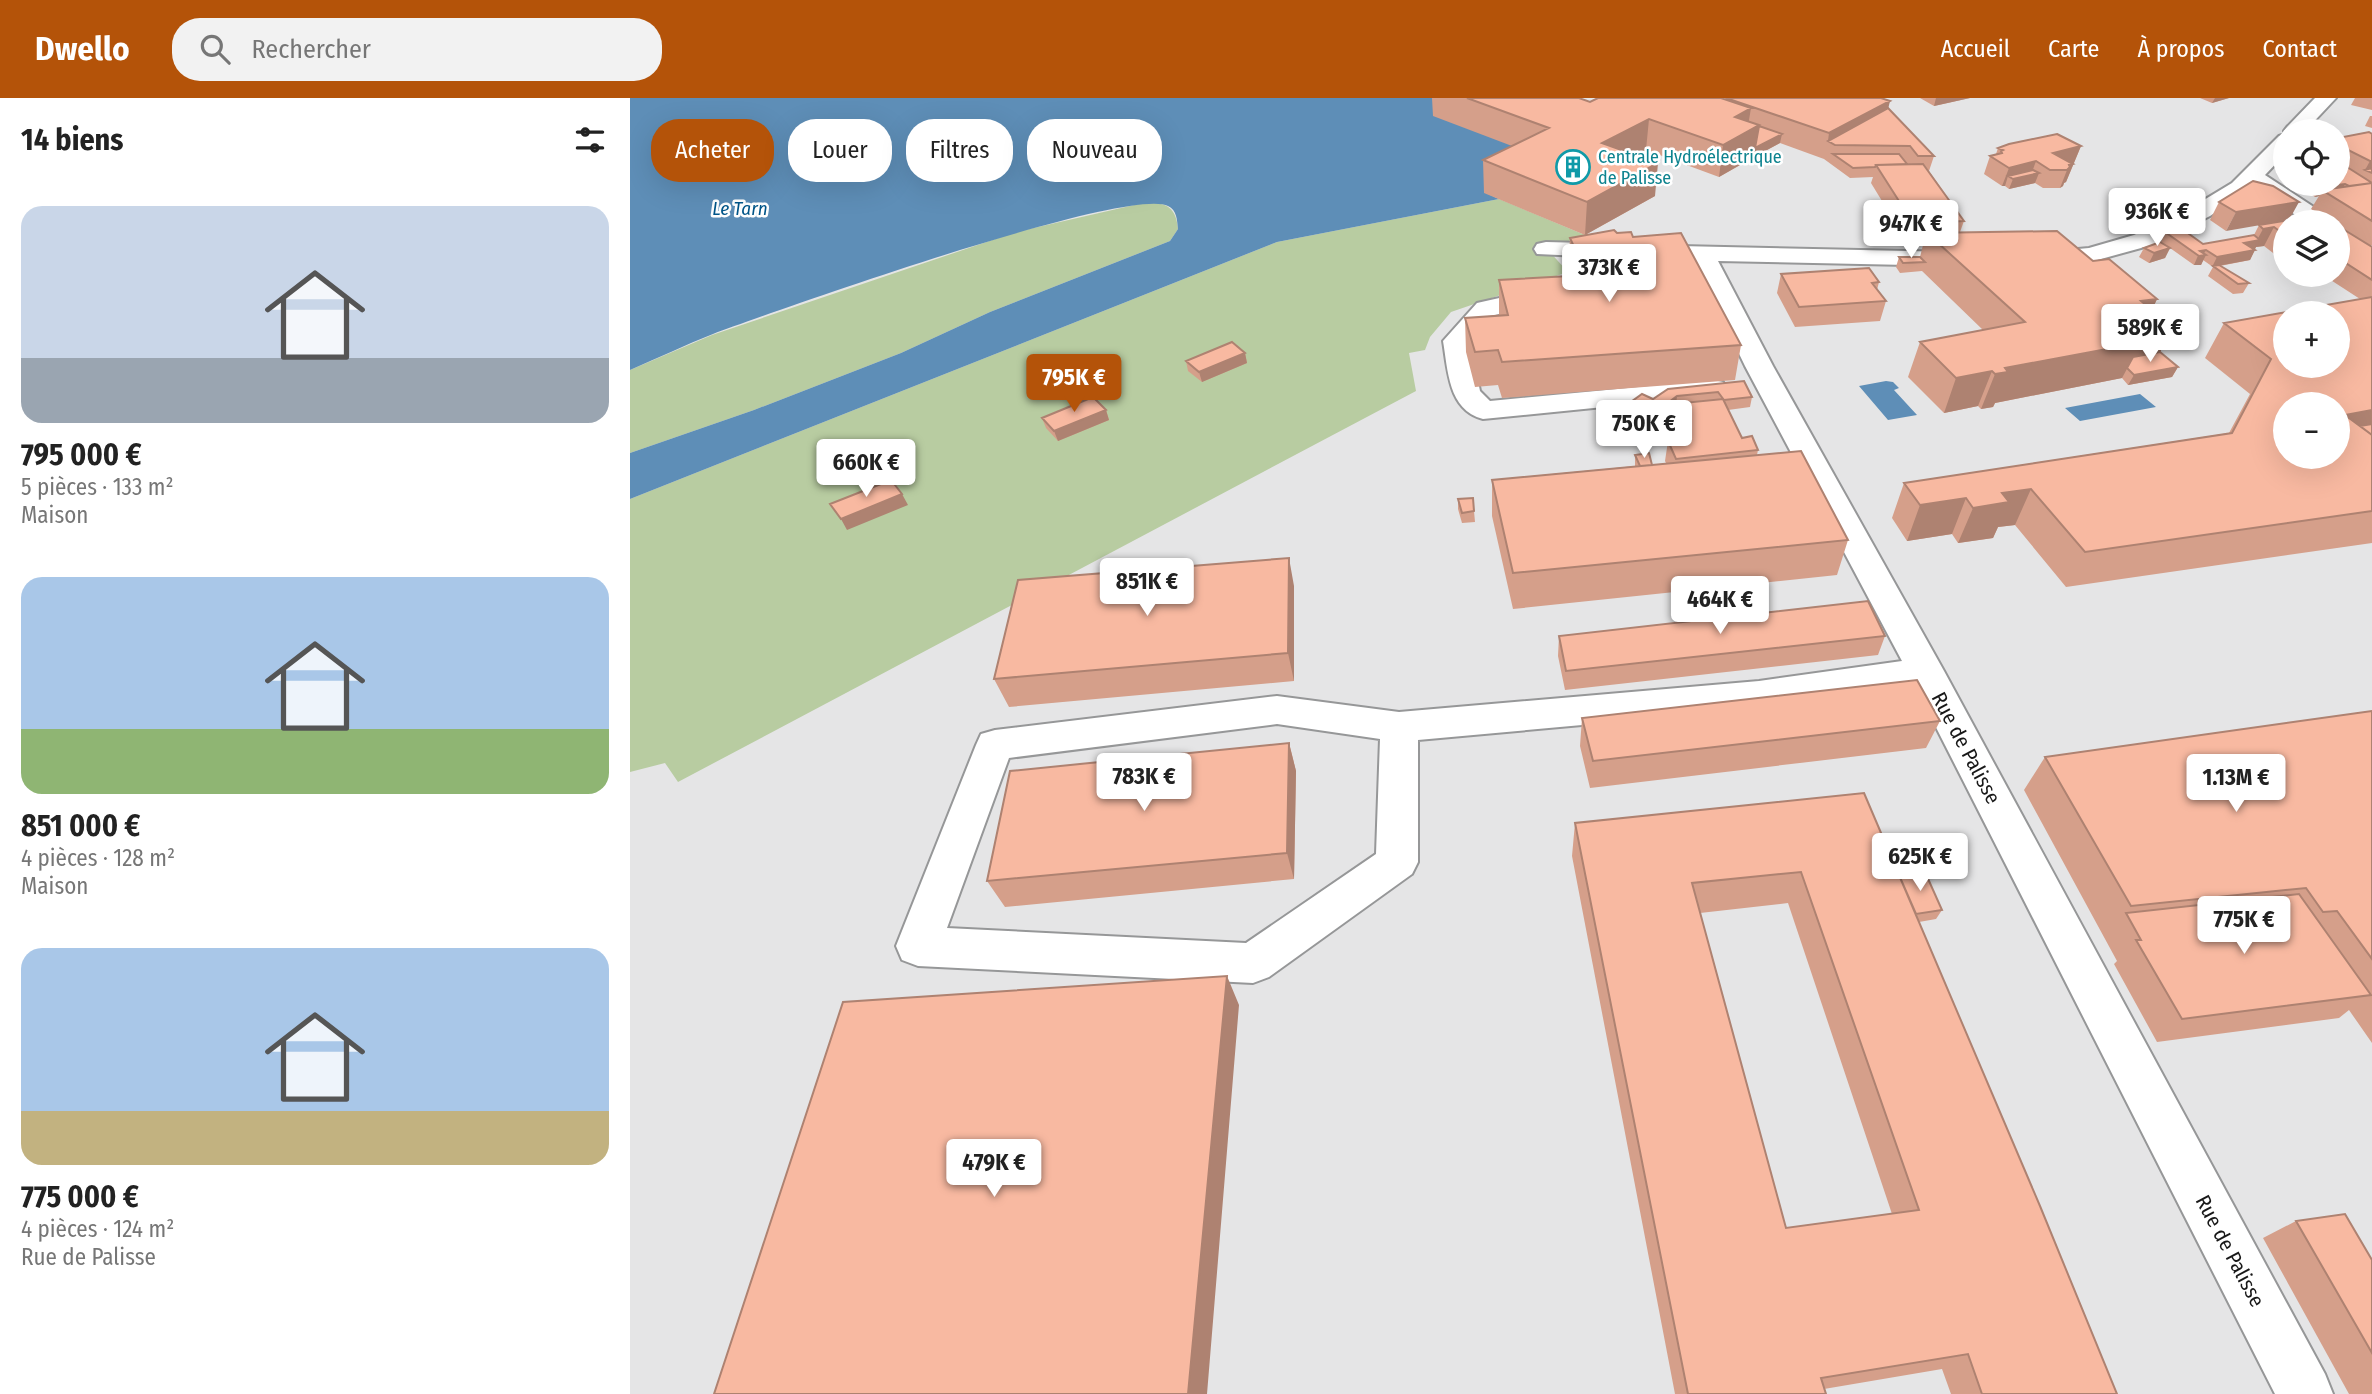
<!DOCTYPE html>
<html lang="fr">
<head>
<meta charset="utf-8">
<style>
	:root { --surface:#fff; --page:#f2f2f2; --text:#222; --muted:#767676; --accent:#b45309 }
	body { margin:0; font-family:"Fira Sans Condensed",sans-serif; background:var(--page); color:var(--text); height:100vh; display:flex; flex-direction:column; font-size:26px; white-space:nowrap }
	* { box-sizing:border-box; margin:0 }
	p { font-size:23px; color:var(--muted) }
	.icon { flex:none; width:38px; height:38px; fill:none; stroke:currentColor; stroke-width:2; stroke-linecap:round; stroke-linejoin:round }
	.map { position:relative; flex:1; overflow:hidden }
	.panel { display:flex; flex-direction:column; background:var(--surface); width:630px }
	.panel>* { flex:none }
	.hud { position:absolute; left:21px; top:21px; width:665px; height:63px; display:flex; gap:14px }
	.fabs { position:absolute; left:1643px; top:21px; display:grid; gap:14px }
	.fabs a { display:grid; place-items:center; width:77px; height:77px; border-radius:50%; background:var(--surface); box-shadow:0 7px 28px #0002; font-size:35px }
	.price { position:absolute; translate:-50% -60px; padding:0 16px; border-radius:7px; background:#fff; color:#222; font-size:23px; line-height:46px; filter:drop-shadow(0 2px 4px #0008) }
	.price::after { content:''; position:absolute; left:50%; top:42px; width:21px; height:16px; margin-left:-10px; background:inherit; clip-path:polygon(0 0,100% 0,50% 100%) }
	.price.active { background:var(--accent); color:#fff }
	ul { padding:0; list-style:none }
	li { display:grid; align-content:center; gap:14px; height:371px; padding:0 21px }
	li span { display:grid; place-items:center; height:217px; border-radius:21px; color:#555 }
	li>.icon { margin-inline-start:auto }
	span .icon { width:126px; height:126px; fill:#fffc; stroke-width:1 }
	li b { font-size:30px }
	h2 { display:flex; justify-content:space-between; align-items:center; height:84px; padding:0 21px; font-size:30px }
	.tag { padding:0 24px; border-radius:28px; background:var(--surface); box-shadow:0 7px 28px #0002; font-size:24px; line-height:63px }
	.tag.active { background:var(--accent); color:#fff }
	header { display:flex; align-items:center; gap:42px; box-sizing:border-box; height:98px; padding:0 35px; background:var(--accent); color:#fff }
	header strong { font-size:33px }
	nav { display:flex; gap:38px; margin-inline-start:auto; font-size:24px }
	.search { width:490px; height:63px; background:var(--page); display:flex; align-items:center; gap:18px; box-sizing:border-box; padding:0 24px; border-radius:28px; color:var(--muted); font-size:26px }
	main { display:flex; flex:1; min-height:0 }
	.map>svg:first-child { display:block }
	.green { fill:#b8cca1 }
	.water { fill:#5e8eb7 }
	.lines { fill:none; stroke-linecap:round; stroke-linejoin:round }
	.minor-casing { stroke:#969798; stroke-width:4 }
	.minor { fill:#fff; fill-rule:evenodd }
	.wall { fill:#d59f8a; fill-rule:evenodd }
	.shaded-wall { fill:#ae8271 }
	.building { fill:#f8b9a1; stroke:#ae8271; stroke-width:2; fill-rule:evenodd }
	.labels { text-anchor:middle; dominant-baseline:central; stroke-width:5; stroke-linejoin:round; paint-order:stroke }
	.far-culture-label { font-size:18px; fill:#0d838f; stroke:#fff; text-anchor:start }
	.far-water-label { font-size:19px; font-style:italic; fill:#005589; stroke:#fff }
	.street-label { font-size:21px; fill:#181818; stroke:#fff }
</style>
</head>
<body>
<header>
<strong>Dwello</strong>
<div class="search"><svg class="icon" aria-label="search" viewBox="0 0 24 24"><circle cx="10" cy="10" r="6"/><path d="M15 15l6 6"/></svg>Rechercher</div>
<nav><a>Accueil</a><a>Carte</a><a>À propos</a><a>Contact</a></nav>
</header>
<main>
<section class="panel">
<h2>14 biens<svg class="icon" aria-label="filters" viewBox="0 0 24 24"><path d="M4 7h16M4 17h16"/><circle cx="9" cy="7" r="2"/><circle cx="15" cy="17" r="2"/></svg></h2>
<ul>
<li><span style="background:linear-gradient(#c9d6e8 70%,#9aa5b1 0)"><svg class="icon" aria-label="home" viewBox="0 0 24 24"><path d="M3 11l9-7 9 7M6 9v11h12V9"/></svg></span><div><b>795 000 €</b><p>5 pièces · 133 m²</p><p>Maison</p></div></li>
<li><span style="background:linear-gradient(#a9c7e8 70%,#8fb573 0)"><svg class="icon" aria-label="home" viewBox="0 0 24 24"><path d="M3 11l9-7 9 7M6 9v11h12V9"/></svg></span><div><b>851 000 €</b><p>4 pièces · 128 m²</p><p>Maison</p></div></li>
<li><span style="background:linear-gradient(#a9c7e8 75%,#c2b280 0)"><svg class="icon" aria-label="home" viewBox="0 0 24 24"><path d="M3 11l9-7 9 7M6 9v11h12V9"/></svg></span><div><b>775 000 €</b><p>4 pièces · 124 m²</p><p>Rue de Palisse</p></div></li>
</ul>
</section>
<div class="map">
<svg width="1742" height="1296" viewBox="0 0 1742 1296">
	<rect width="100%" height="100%" fill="#e5e5e6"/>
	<path class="green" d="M869,101l86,36 -38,14 21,23 -117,40 -21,25 -5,13 -16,3 7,38 -738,391 -13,-19 -35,9v-273l647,-257z
		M513,105c22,-1 33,3 35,26l-8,12 -180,71 -89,41 -147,57 -124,43v-83l82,-35 304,-103z"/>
	<path class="water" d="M0,0h844l74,62 -64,32 15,7 -222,43 -647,257v-46l124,-43 147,-57 89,-41 180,-71 8,-12c-1,-9 -1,-19 -10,-23 -42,-20 -393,105 -455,128 -28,11 -55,24 -83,36z
		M1256,283l7,1 6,6 -5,2 23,25 -29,5 -29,-34z
		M1510,296l16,13 -76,14 -15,-13z"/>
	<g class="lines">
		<g class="minor-casing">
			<path id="minor" d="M1685,0h21l-31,33h-19v22l-21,22 64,42 4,5h-27l-53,-35 -43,29 -58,29 -62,17 -57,5 -9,-2 -3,-5 3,-5 9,-2 56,-5 45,-13 60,-29 38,-23 47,-47 6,-2 -1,-3 3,-4z
				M916,144l77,2 9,2 3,5 -3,5 -9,2 -86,-4 -3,-5 3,-5z
				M1050,148l275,6 9,2 3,5 -3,5 -9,2 -237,-5 55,105 171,305 381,703 8,20h-58l-360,-708 -156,23 -341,31v122l-6,12 -143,103 -16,6 -335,-17 -16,-6 -6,-14 80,-201 5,-11 14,-4 282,-34 122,16 360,-31 143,-20 -157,-295 -51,-105 -23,-3 -3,-5 3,-5zM647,626l103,15 -4,115 -130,89 -299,-15 62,-170z
				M918,189l9,3 4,5 -4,5 -62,15 -25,27 10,49 10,10 223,-21 10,2 4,6 -4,6 -10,2 -230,23c-35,-9 -35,-49 -40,-78l34,-38z"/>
		</g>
		<use href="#minor" class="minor"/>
	</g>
	<path class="wall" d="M802,0h147l11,4 135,-3v-1l163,11 46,47 -5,15 35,50 -4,11 133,29 64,38 -5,11 21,17 -13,25 18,15 -6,10 -44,8 -6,-7 -127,25 -2,4 -12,2 -3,-3 -34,7 -36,-36 12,-35 63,-12 -61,-59 -22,2 -4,-6 3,-10h21l4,-16 -17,1 -36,-59 2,-6 -23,1 -26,-19 -44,-16 -26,14 -35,20 -73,-27 -10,5 19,41 -70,39 -101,-42 -1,-33 29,-14 -79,-30z
		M1290,0h50l-36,8z
		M1570,0h29l-17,5z
		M1725,0h17v12l-21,-5z
		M1740,18h2v12l-7,-2z
		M1742,36v111l-2,1 2,1v296l-306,44 -51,-62 -17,2 -5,11 -35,5 -6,-9 -45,7 -15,-23 12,-35 325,-50 21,-39 -45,-36 19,-35 136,-24 -37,-24 -17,4 -5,-4h37v-53h-6l-21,-13 8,-13 -4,1 -13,-9 2,-4h34v-46z
		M1451,48l-15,36 -2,1 -1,3 -3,2h-17l-8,-5 -26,6 -4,-3h-3l-18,-12 6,-18 6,-2 2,-6z
		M1623,83l-27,50 -16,-11 9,-18z
		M1656,124v41l-22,-17 -8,1 -6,13 -30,6 29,17 -6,10 -10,1 -25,-18 5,-9 -10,-7 -2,5h-7l-24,-17 -5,10 -16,5 -10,-6 5,-9h25l-8,-6 4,-10 38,12 51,-9 5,-10z
		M987,135l16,4 108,108 -6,35 -233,18 -4,-13 -23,2 -9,-35 -1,-34 34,-3v-35l71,-4 -2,-4 2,-34z
		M1151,176l98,8 -2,8 9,11 -6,20 -85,6 -18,-34z
		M615,255l2,10 -45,19 -14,-11 -2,-10z
		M1114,283l8,16 -2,10 -22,3 14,28 16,12 -1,5 91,85 -11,35 -324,34 -21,-93v-36l143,-14v-11l17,10 14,-2 -1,-2 3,-20 9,-1 -7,-16 2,-15 -42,32 -12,-5 -4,2 -12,-6 1,-10 50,-23z
		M476,312l3,10 -51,21 -12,-13 -4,-10z
		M828,401l16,12 1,11 -13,1 -4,-14z
		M664,488v95l-285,26 -15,-28z
		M929,538h326l-7,19 -313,35 -7,-34z
		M1742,613v332l-23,-33 -10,8 -182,24 -43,-78 3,-3 -93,-171 21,-33z
		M952,620l358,3 -14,27 -336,40 -10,-42z
		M659,645l7,28 -2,108 -289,28 -18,-26z
		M945,725l324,52 43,35 -6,9 -17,3 198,472h-166l-9,-25 -118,20 2,5h-151l-103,-538zM1158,805l104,311 -106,14 -86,-315z
		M1666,1123l76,39v134h-23l-86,-156z"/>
	<path class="shaded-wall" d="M1306,0h34l-36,8z
		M1585,0h14l-17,5z
		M1260,3l-6,25 -56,15 1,-8z
		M1121,10l-4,24 12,-7 -4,23 27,-14 -2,9 -26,14 -35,20 4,-32 12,-28z
		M1019,21l-3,31 -46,25 2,-32z
		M1451,48l-15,36 -2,1 -1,3 -3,2 9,-23 -16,-12z
		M1406,63l-5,14 8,-2 -4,10 -26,6 4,-10 -5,-3 -3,10h-3l7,-18z
		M1740,63h2v12l-7,-3z
		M1028,65l-3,33 -70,39 2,-33z
		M1715,86l-5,10 -18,-4 -3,6 -4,1 6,-10z
		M1669,104l-10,18 -63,11 10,-19z
		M1644,129l-10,19 -8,1 -1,2 -17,3 6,-9 13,-3 6,-11z
		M1540,150l-5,10 -16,5 5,-10z
		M1576,152l-3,5h3l-5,10h-7l6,-14z
		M1625,152l-5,10 -38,7 5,-10z
		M1678,177h15l-17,4z
		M1527,201l-16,34 32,-6 -18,35 -27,5 -6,11 -127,25 -2,4 -12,2 14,-35 146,-73z
		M615,255l2,10 -45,19 -3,-10z
		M1548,269l-6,10 -44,8 6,-10z
		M1362,273l-14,35 -34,7 12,-35z
		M1047,298l-1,10 -3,-2 -1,5 -42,32 1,-10z
		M476,312l3,10 -51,21 -4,-10z
		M1742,312v31l-27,-26z
		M989,327l-1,11 -4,2 1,-10z
		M1401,391l-16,36 -17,2 -5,11 -35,5 15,-35 29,-15z
		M272,396l6,11 -61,25 -6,-11z
		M1336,400l-14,36 -45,7 13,-36z
		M659,460l5,28v95l-6,-28z
		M659,645l7,28 -2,108 -7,-26z
		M597,878l12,29 -32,389h-19z"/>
	<path class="building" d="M837,0h112l11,4 8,-4h123l30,10 -16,9 24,8 -36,20 -74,-26 -47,24 56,20 -71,39 -104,-42 66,-32z
		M1096,0h155l9,3 -61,32z
		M1258,10l46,48h-16l-8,-10 -75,-1 -7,-4z
		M1129,28l23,8 -27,14z
		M1739,34l3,2v27h-2l-32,-16v-7z
		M1427,36l24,12 -28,7 20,11 -4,1 1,2 -3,3h-17l-14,-9 -27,7 -19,-12 12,-3 -1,-2 2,-1 -5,-2 11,-4z
		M1203,56h66l8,10 -31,1 -1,2 -22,1z
		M1293,66l41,57 -51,2 -37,-58z
		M1717,69l25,16 -23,3 -4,-2 -24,3 -6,-3h23v-16z
		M1742,70v5l-7,-3z
		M1403,72l6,3 -26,6 -5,-3z
		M1623,83l20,5 26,16 -63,10 -17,-10z
		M1742,85v38l-50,-31z
		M1690,117l11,7h-45v14l-12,-9 -11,2 -4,-4z
		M1548,128l25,18 51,-9 6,5 -16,3 11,7 -38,7 -11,-7 -6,1 6,4 -7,1 -34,-24z
		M1708,128l34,21v33l-34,-22z
		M984,132l3,3 14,-1 2,5 48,-4 60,112 -239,17 -4,-12 -23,2 -10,-34 43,-3 -9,-35 88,-5 -17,-37z
		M1427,133l36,30 16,-2 48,40 -16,2 32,26 -43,8 9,8 -134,25 3,4 -13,2 -3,-3 -36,7 -36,-36 105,-20 -98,-89z
		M1530,144l10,6 -16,5 -10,-5z
		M1269,159h21l5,5 -22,1z
		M1589,167l30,18 -11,1 -25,-18z
		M1239,170l10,14 -7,1 14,18 -87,6 -18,-33z
		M1742,199v113l-27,5 27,20v76l-287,41 -54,-63 -29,4 7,9 -36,6 -7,-10 -46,7 -16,-22 328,-50 39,-74 -47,-36zM1656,215h52v53h-52zM1656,306h52v53h-52z
		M602,244l13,11 -46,19 -13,-11z
		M1530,254l18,15 -44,8 -7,-7 6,-11z
		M1114,283l8,16 -28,3 -6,-8 -41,4 -46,35 -12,-6 -4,3 -12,-6 39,-28 11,5 15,-10z
		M463,299l13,13 -52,21 -12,-13z
		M1093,301l19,39 10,-2 6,14 -82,9 -8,-18 21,-2 -16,-35z
		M1742,326v11l-12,-9z
		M1171,353l47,89 -335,33 -21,-93z
		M1019,355l3,12 -12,1 -5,-11z
		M261,382l11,14 -61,25 -11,-15z
		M843,400l1,13 -12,2 -4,-14z
		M659,460l-1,95 -294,26 24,-99z
		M1238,503l17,35 -319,35 -7,-35z
		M1287,582l23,41 -347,40 -11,-43z
		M1742,613v248l-35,-48 -14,1 -17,-24 -175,18 -86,-149z
		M659,645l-2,110 -300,28 23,-110z
		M1234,695l176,413 77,188h-135l-14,-40 -147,24 5,16h-138l-113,-571zM1171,774l118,338 -133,18 -94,-345z
		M1295,774l17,38 -26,4 -17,-39z
		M1669,796l72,101 -189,24 -46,-79h5l-15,-27z
		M597,878l-39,418h-474l129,-392z
		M1715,1116l27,46v93l-76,-132z"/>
	<defs>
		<g id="building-ring" transform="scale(1.75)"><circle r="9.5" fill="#fff" stroke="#0f9aa8" stroke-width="1.5"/><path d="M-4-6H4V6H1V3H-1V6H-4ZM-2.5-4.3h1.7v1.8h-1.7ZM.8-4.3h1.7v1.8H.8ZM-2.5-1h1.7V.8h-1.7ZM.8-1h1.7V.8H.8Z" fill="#0f9aa8"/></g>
	</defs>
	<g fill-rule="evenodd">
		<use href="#building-ring" x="943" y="69"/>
	</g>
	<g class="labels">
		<g class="far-culture-label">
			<text x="968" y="59">Centrale Hydroélectrique<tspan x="968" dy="21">de Palisse</tspan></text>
		</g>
		<g class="far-water-label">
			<text x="110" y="110">Le Tarn</text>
		</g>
		<g class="street-label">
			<text transform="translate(1336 650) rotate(62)">Rue de Palisse</text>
			<text transform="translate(1600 1153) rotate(62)">Rue de Palisse</text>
		</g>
	</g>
</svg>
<div class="fabs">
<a><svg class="icon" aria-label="locate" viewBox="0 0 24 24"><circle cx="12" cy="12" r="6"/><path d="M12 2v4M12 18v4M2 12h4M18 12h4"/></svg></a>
<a><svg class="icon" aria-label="layers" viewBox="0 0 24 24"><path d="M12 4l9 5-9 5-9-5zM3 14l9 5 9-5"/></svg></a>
<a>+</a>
<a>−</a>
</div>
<b class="price" style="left:1527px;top:150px">936K €</b>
<b class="price" style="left:1281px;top:162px">947K €</b>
<b class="price" style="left:979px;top:206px">373K €</b>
<b class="price" style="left:1520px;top:266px">589K €</b>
<b class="price active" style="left:444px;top:316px">795K €</b>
<b class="price" style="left:1014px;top:362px">750K €</b>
<b class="price" style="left:236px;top:401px">660K €</b>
<b class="price" style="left:517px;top:520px">851K €</b>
<b class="price" style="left:1090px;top:538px">464K €</b>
<b class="price" style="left:514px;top:715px">783K €</b>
<b class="price" style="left:1606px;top:716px">1.13M €</b>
<b class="price" style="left:1290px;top:795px">625K €</b>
<b class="price" style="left:1614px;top:858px">775K €</b>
<b class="price" style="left:364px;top:1101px">479K €</b>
<div class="hud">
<a class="tag active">Acheter</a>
<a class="tag">Louer</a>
<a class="tag">Filtres</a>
<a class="tag">Nouveau</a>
</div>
</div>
</main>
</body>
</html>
